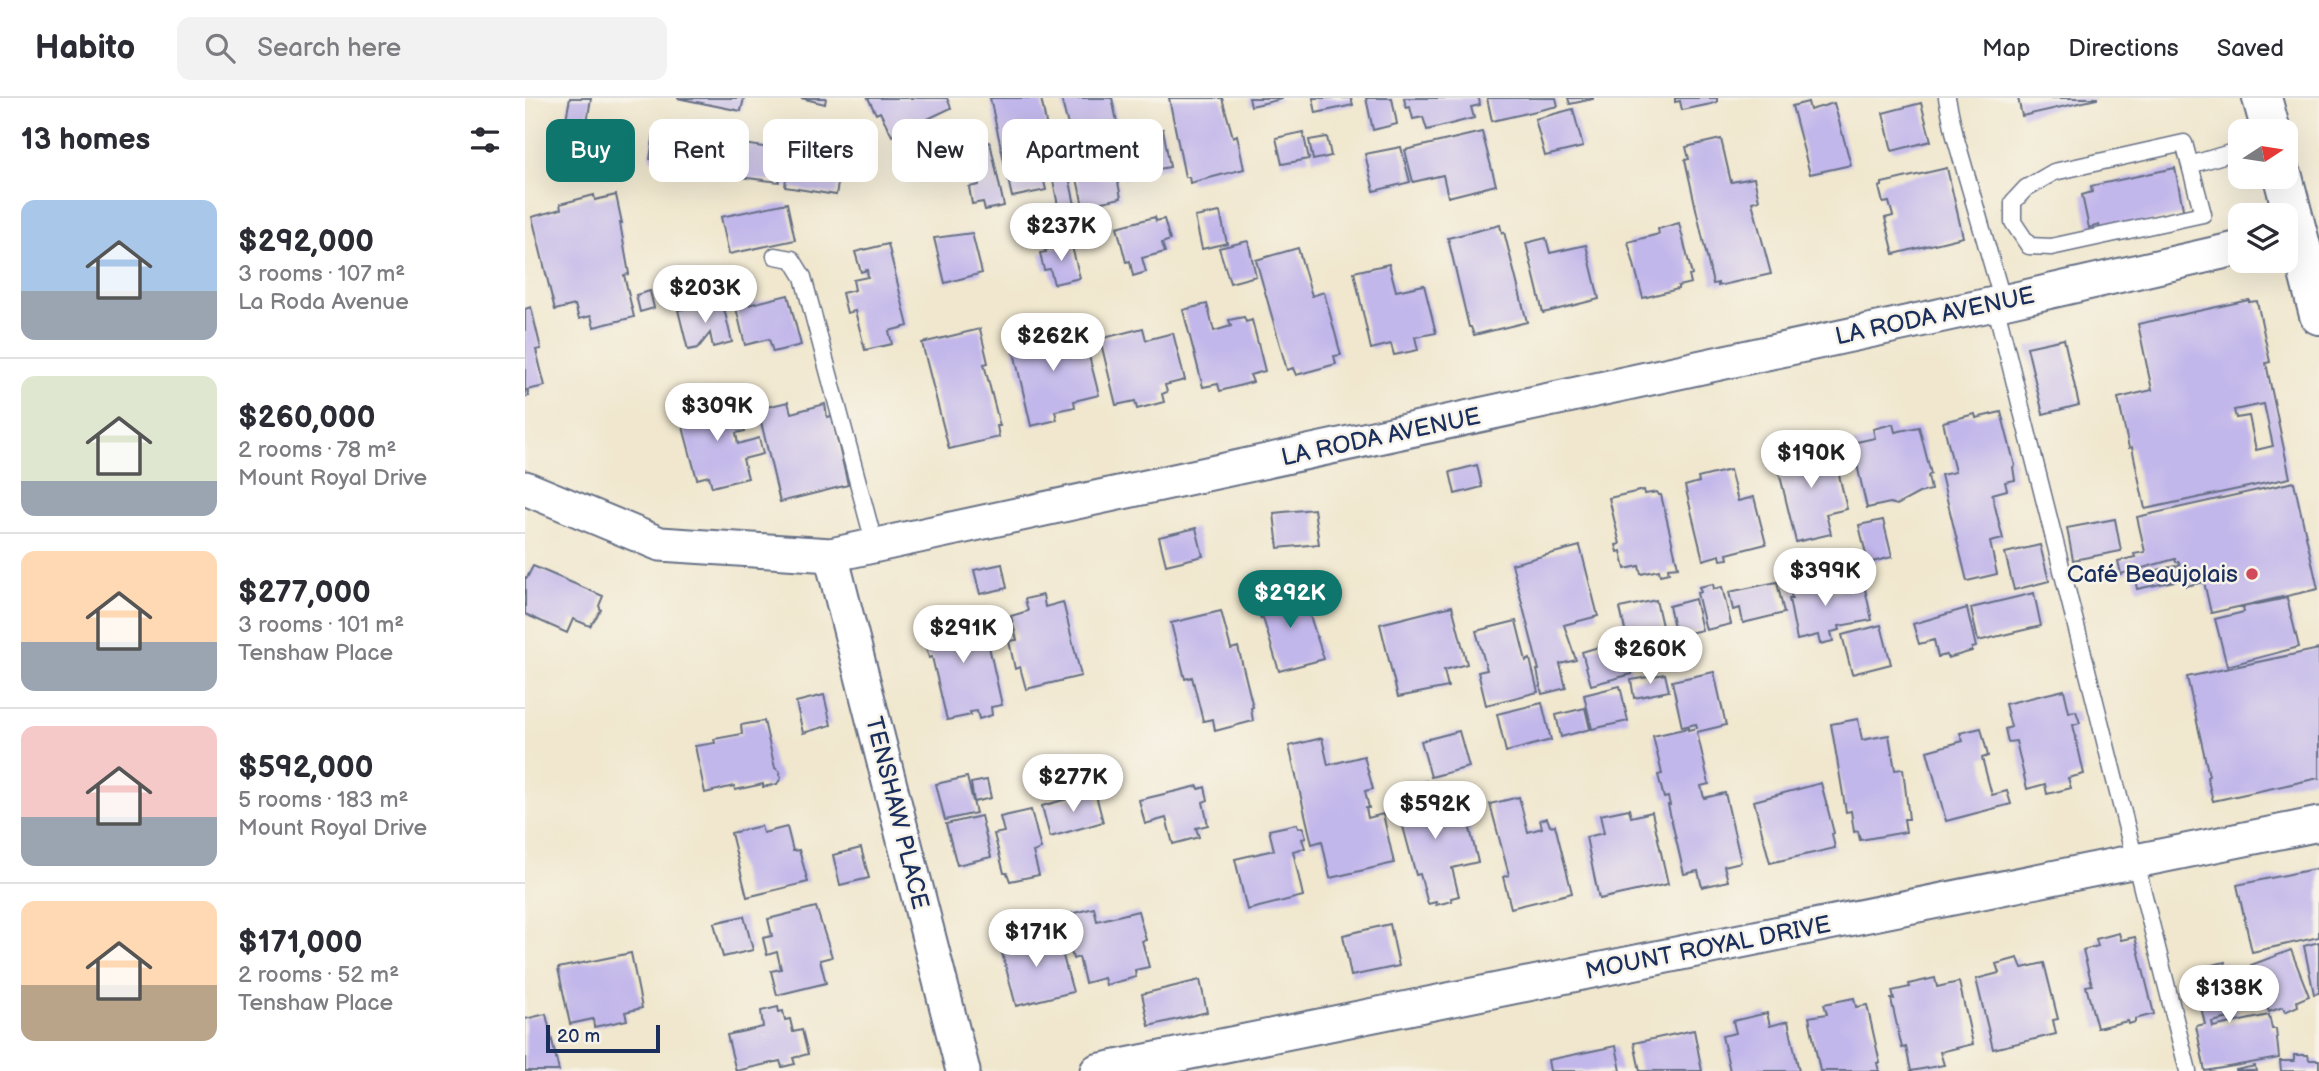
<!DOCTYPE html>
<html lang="en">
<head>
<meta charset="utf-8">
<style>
	:root { --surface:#fff; --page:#f2f2f3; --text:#2b2b33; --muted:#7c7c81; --line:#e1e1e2; --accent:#0f766e }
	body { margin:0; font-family:"Balsamiq Sans",sans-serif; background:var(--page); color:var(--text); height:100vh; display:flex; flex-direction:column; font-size:26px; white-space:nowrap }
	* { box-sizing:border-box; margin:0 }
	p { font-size:23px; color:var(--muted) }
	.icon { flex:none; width:38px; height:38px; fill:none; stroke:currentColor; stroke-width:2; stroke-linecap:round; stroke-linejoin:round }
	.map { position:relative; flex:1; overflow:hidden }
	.details { display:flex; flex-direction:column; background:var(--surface); width:525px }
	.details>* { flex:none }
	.top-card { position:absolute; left:21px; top:21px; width:665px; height:63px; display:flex; gap:14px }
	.needle { width:46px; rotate:78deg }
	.fabs { position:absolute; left:1703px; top:21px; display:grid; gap:14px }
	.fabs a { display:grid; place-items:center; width:70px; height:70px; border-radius:14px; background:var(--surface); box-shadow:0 7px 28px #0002; font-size:35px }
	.scale { position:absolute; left:21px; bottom:18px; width:114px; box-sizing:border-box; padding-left:7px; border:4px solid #1b2f5e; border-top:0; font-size:19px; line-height:24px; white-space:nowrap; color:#1b2f5e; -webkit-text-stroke:5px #f7f3e8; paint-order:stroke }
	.price { position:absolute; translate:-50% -60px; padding:0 16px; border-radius:24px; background:#fff; color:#222; font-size:23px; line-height:46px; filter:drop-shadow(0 2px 4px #0008) }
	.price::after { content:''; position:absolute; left:50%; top:42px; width:21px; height:16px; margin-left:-10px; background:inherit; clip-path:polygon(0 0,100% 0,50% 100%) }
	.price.current { background:var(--accent); color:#fff }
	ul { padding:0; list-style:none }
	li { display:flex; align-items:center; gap:21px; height:175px; padding:0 21px }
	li+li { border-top:2px solid var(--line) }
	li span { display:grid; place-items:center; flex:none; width:196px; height:140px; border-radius:14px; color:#555 }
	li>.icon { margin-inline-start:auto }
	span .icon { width:84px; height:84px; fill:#fffc; stroke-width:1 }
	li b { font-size:30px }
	h2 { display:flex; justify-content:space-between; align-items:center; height:84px; padding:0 21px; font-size:30px }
	.chip { padding:0 24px; border-radius:14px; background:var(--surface); box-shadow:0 7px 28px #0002; font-size:24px; line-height:63px }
	.chip.current { background:var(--accent); color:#fff }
	header { display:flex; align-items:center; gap:42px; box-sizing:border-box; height:98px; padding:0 35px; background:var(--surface); border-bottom:2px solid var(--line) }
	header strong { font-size:33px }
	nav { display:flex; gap:38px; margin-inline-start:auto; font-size:24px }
	.search { width:490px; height:63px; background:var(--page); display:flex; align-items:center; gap:18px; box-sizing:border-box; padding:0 24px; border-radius:14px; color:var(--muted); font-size:26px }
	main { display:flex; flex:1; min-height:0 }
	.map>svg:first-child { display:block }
	.building { fill:#c2b7ea; fill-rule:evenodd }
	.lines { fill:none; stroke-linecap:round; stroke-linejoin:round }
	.service-casing { stroke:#666f85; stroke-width:19 }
	.minor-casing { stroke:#666f85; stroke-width:37 }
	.primary-casing { stroke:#666f85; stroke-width:42 }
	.service { stroke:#fff; stroke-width:16 }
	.minor { stroke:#fff; stroke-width:33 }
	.primary { stroke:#fff; stroke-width:38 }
	.poi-dot { fill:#d1495b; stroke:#f7f3e8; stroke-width:2.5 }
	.labels { text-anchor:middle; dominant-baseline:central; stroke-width:5; stroke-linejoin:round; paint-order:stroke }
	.street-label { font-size:24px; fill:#1b2f5e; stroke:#f7f3e8 }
	.poi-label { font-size:24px; fill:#1b2f5e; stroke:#f7f3e8; text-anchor:end }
</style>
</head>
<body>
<header>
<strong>Habito</strong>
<div class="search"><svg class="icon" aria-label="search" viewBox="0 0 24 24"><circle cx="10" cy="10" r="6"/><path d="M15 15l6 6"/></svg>Search here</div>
<nav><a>Map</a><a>Directions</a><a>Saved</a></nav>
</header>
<main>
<section class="details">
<h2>13 homes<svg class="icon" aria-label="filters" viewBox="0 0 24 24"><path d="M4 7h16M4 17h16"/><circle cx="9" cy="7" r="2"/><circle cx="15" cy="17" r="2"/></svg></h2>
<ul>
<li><span style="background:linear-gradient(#a9c7e8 65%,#9aa5b1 0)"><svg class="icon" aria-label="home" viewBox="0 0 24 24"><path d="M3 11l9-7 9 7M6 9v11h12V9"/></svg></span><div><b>$292,000</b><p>3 rooms · 107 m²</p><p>La Roda Avenue</p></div></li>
<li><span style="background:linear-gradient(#dfe7d0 75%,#9aa5b1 0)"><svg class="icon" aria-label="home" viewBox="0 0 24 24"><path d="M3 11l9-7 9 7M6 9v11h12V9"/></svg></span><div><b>$260,000</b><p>2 rooms · 78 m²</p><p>Mount Royal Drive</p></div></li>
<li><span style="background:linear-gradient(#ffd9b3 65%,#9aa5b1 0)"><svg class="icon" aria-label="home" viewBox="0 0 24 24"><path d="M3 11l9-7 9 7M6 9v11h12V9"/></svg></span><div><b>$277,000</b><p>3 rooms · 101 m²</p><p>Tenshaw Place</p></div></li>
<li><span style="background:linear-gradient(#f6c9c9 65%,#9aa5b1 0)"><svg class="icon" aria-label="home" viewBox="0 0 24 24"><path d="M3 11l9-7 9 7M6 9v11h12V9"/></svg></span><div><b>$592,000</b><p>5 rooms · 183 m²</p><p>Mount Royal Drive</p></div></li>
<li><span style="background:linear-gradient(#ffd9b3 60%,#b9a48a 0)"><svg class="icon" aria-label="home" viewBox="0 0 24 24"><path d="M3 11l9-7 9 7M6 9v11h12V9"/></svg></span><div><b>$171,000</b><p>2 rooms · 52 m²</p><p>Tenshaw Place</p></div></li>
</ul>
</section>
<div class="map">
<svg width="1794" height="973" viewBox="0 0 1794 973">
	<rect width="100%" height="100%" fill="#f7f3e8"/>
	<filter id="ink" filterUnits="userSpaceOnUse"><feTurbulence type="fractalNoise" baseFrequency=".0143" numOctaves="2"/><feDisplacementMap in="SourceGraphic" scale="14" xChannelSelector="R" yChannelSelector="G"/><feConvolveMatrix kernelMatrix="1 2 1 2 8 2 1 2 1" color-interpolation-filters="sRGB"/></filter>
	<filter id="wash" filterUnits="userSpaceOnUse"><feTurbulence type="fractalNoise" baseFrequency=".00686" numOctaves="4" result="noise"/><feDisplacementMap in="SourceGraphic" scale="28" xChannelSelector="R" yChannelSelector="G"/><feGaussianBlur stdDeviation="1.57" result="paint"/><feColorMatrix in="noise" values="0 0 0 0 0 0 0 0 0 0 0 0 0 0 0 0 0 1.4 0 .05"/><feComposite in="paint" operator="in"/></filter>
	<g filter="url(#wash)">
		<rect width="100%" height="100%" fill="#f0e7ce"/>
		<g id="blocks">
			<path class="building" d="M45,0h21l-4,25 -21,-4z
				M152,0h67l-3,13z
				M276,0h25l-1,6z
				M343,0h79l4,10 -59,28 -12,-24 -4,2z
				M465,0h51l9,45 -4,1 3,14 -6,2 2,12h-3l4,18 -34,7z
				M536,0h51l8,38 -19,3 2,7 -20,4 -4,-19 -9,2z
				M644,0h53l11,39 4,-2 7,34 -54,14 -1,-6h-4z
				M724,0h33v1l-31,7z
				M788,0h38l2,7 -37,8z
				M841,0h26l5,26 -24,6z
				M879,0h75l1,7 -9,2 3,11 -47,12 -4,-13 -10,2 -3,-12 -4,1z
				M962,0h69l2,8 -66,15z
				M1043,0h25v1l-23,5z
				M1150,0h42v4l-6,2 -29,6 -2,-9 -5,1z
				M1493,0h79v1l-75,17z
				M1283,4l2,8 24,-7 17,62 -41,9 -18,-68z
				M1396,5l10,38 -39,10 -9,-38z
				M1048,11l10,38 -38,9 -10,-37z
				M130,29l36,6 -5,32 -36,-6z
				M638,31l7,38 -28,5 -8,-36z
				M778,34l6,27 -27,5 -6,-26z
				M957,34l14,53 -48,12 -5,-22 -30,7 -8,-32z
				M273,37l43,7 -3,19h4l-6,34 -51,-8 5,-45 8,1z
				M802,39l4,19 -18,4 -4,-20z
				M1196,41l10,43 23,-4 5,22 -7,2 19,72 -53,12v-3l-5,1 -28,-124 4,-1 -3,-12z
				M465,44l14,64 -19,4 -2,-8 -11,2 -3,-17 10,-2 -8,-39z
				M218,46l40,6 -4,32 -40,-5z
				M607,46l7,31 -16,4 -6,-31z
				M876,49l9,35 -36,9 -9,-37z
				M590,68l6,32 -38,8 -7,-32z
				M1422,70l16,69 -69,17 -9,-36 8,-2 -4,-14 -6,1 -4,-16 3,-1v-3z
				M1650,70l9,46 -83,18 -2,-7 -10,3 -7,-33 10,-3 -1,-6z
				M544,79l8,37 -23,5 -1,-7 6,-1 -6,-31z
				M69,97l1,5 21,-5 6,28h-2l9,51 -5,1 10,42 -40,10 -3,-11 -12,3 -4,-14 -20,5 -23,-93 29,-8 -1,-5z
				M262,105l8,37 -66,14 -8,-37z
				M695,114l7,31 -25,6 -7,-32z
				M630,119l1,4 8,-2 6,21 -8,3 3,9 -23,6 4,14 -13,4 -3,-15 -4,1 -9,-35z
				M1154,125l13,52 -3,1 2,7 -13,3v3l-35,9 -15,-56 31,-8 -1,-5z
				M975,127l2,8 2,-1 23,90 -53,13 -3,-8h-2l-21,-89z
				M447,135l10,40 -37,10 -11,-45z
				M1021,140l4,15 36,-8 13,54 -56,14 -17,-70z
				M723,143l8,35 -26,7 -11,-35z
				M546,145l9,35 -26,6 -4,-15 -6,1 -4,-17 6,-1 -1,-2z
				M363,146l20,82 -19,5 3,13 -27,6 -10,-39 -8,2 -5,-20 13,-3 -2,-10 15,-3 -1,-7 -6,2 -6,-20z
				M773,150l14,48 12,-4 17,63 -7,1 2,8 -40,11 -3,-7 -6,2 -31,-110z
				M864,166l7,27 28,-6 12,48 -21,4 3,13 -24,5 -3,-11 -20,5 -17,-77z
				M125,193l4,17 -14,4 -4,-17z
				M263,197l13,50 -28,7 -4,-13 -24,6 -9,-37z
				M197,202l10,42 -19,5 -3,-14 -12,15 -10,2 -10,-40z
				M1724,202v2l8,-1 13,61 -4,1 24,115 -145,31 -13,-62 -3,1 -11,-50 34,-8 -14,-66zM1739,306l9,42 -17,4 -7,-34 -13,2 -2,-8z
				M682,206l7,27 17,-5 -2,-6 15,-3 2,5 6,-2 13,51 -15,4 3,7 -33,9 -2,-7 -15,3 -20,-77z
				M6,209l10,42 -5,1 9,36 -18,4 2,6 -4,1v-88z
				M549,229l6,22 7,-1 12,47 -25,6 1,6 -20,4 2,9 -26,6 -20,-87z
				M618,230l3,12 27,-7 12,47 -20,5 2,7 -5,2 2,8 -27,7 -2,-8 -19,4 -16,-66z
				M455,231l8,34 -4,1 16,62h-3l2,11 -50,12 -27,-106z
				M1539,241l15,66 -36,9 -16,-67z
				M181,297l4,17 19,-4 3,8 9,-1 4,16 -9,2 2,11 21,-6 4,16 -20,5 5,19 -36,9 -3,-11 -12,3 -16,-59 10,-3 -4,-17z
				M263,304l3,11 34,-9 2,13 5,-1 16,69 -68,17 -22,-93z
				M1476,314l14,54 -2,1 2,13 -10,2 2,8 -15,4 11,45 -13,3 7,32 -30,7 -26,-106 14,-3 -12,-50 32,-8 1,4z
				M1368,326l2,8 24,-5 12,47 -3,2 3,14 -12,3 -22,12 -7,-2 -23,5 -15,-65 23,-5 -2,-9z
				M1287,346l2,6 18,-5 15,64 -21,5 5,20 -35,8 -20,-83 17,-4 -2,-6z
				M952,367l5,22 -27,7 -5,-22z
				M1205,372l8,31 16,-4 12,47 -39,10 1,5 -7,1 -1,-5 -17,5 -18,-74 14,-4 -1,-4z
				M1769,384l24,107 -107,24 -7,-31 -18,4 -2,-7 -47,10 -3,-14 46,-10 -1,-3h-3l-1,-3 -54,15 -3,-13 17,-4 -1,-3 11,-2 -8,-35z
				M1119,392l1,4 12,-2 2,3h2l17,72 -10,1 1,5 -9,2 -1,-5 -18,4 -2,-8 -14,3 -4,-18 -3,1 -2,-7 4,-1 -11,-46z
				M789,411l5,35 -41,4 -4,-35z
				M1590,421l6,32 -48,9 -6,-32z
				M1358,422l9,37 -24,6 -9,-38z
				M671,430l7,28 -37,9 -7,-28z
				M1515,447l9,36 -35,9 -9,-37z
				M1055,448l18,70 -34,9 12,35 -16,4 6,24 -24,6 -5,-24h2l-27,-106z
				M477,466l5,24 -27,6 -6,-24z
				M8,468l70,30 -4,10 2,4 -11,16 -17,-7 -6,14 -42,-19v-37l2,1z
				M1296,474l4,19 5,-1 1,2 33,-7 8,35 -33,6 1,4 -9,2 2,9 -13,3 -2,-9 -21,5 -8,-41h3l-4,-19z
				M1252,484l7,31 -41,10 -3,-15 -7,2 -4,-18z
				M1188,486l1,5 8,-2 9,37 -25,6 -9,-37 4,-1 -2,-5z
				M767,491l1,4 9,-2 22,68 -45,12 -16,-53 -2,1 -5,-14 17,-6 -1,-4z
				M1509,495l7,33 -63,15 -7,-33z
				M518,497l2,12 18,-5 18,74 -55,13 -6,-22 -5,2 -6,-28 8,-1 -6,-24 17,-5 -3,-12z
				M1762,500l12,49 -72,19 -12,-47 29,-7 -1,-5z
				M1170,501l7,31 -26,6 -7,-30z
				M1131,502l9,39 -36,8 -9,-39z
				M927,508l15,58 -23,6 4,17 -50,10 -18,-73z
				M452,510l8,35 3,-1 14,63 -11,2 1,8 -13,4 -2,-8 -7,1 1,3 -24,5 -15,-63 -3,1 -3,-11 3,-1 -3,-17 11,-2 -2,-9z
				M1442,510l9,39 -4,1v3l-24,7 -2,-3 -8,2 -4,-17 -15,4 -6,-20z
				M696,513l10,38 7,-2 15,60 -2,1 2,13 -38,10 -2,-12 -10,2 -11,-44 -7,2 -14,-56z
				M991,523l10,40 4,-2 8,33 -52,13 -8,-33 9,-2 -11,-39z
				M1356,527l10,39 -39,10 -10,-39z
				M1093,543l6,3 8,30 -41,11 -9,-33z
				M1794,551v129l-106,23 -6,-24 2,-1 -22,-99z
				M1189,574l12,53 -29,7 12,52 -8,2 3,12 21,-5 16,69 -17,4 4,15 -26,6 -4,-16 -14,3 -16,-69h2l-2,-8 -4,1 -6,-23 4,-1 -9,-38 35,-8v2l9,-2 -1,-4 -14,3 -10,-46z
				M1140,576l4,17 -35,7 -3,-18z
				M1095,588l8,35 -36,8 -8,-34z
				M1539,592l5,22 7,-1 4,12 -7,2 11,49 -16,4 3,10 -24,6 -2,-10 -18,5 -11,-48 -8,1 -3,-13 6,-2 -6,-23z
				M299,597l7,30 -28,8 -7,-31z
				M1017,605l9,37 -45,12 -9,-38z
				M1060,610l5,21 -29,8 -5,-22z
				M1333,621l4,21 27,-5 6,35 8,-1 6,50h-5l2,13 -46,8 -2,-9 -4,1 -3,-21 -5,1 -15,-88z
				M239,623l11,47 4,3 2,7 -4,6 -14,3v-3l-28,6 -1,-4 -29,7 -10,-47 20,-3 -1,-4 28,-5 -1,-9z
				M1456,630l7,28 -6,2 10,37 15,-4 4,13 -65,17 -19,-70 36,-10 -3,-8z
				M934,633l10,36 -38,10 -10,-36z
				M797,640l6,27 36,-9 9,33 -8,2 4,17h-3l2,10 15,-4 11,49 -64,15 -8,-37 -10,3 -23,-98z
				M442,679l9,36 -31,7 -9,-36z
				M462,682l4,18 -17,4 -3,-19z
				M901,683l7,28 15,-4 1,7 16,-4 13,54 -26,6 7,28 -8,2 1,3 -16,4v-3l-8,2 -8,-30 -4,1 -23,-86z
				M1296,685l13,50 -2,1 3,14 -65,15 -16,-62z
				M673,688l1,3 6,-2 3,13 -5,2 5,23 -12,3 3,9 -26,7 -7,-26 -21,6 -6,-24z
				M570,693l8,31 -53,15 -8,-31z
				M994,699l9,35 14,-4 -2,-8 7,-2 3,8 5,-1 17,68 -61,15 -8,-31 6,-2 -19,-71z
				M1104,711l2,8 21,-5 16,72 -69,15 -13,-62 18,-4 -4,-18z
				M506,712l10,39 -8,3 6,23 -29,6 -3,-8h-3l-10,-39 10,-2 -4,-15z
				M456,718l10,41 -34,8 -11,-41z
				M772,726l1,4 5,-1 3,11 -4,1 3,9 -12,3 10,45 -56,14 -12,-51 39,-9 -5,-20z
				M236,728l2,7 24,-6 6,24 6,-1 9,32 -61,15 -16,-64z
				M336,750l8,30 -29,7 -7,-30z
				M1794,770v69l-67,15 -15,-67z
				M291,809l16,50 -12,3 6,23 -49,12 -6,-24 10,-2 -4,-17 -10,3 -4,-17 9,-2 -4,-17z
				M569,810l3,13 41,-10 8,29 -4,1 7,26 -14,3 1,7 -30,8 -2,-7 -19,5 -6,-26 -6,2 -11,-43z
				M219,818l9,34 -30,7 -9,-34z
				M865,826l9,42 -48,10 -8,-41z
				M531,833l17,61 -57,14 -16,-61z
				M1594,835l2,7 14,-3 19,77 -19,5v3l-6,2 -1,-3 -31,7 -11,-42 6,-1 -9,-35 15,-4 -2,-7z
				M1794,844v51l-5,1 -10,-48z
				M1766,852l18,46 -12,5 1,5 -13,6 -2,-5 -14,5 -18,-47z
				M106,855l11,55 -17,4 2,8 -33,7 -1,-8 -23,5 -12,-56z
				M1493,860l4,10 22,-5 14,56 -5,1 3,14 -63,15 -17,-70 23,-6 -3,-9z
				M1700,864l13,54 -26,6 1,5 56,-12 3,14h4l3,29 -74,13 -9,-45 9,-2 -13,-54z
				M1410,880l2,9 22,-5 14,62 -33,8 4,13 -33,6 -5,-24 -4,1 -11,-49h3l-2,-8 18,-4 -1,-3z
				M675,882l7,32 -58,14 -7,-32z
				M1329,900l2,9 11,-2 13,58h-3l2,8h-59l-11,-54 18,-3 -3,-10z
				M253,909l1,5 4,-1 2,9 5,-1 3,13 9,-2 6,24 -15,4 2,6 -13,3 -2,-6 -44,10 -9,-36 36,-8 -2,-16z
				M1242,915l3,13 18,-5 11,50h-69l-8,-35 14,-3 -3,-12z
				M21,916l13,57h-34v-52z
				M1169,932l8,41h-62l-6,-28z
				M1091,948l5,25h-71l-2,-11z
				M1769,957h14l1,5h10v11h-38l-1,-10h14z
				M1730,968l1,5h-20v-1z"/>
		</g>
	</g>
	<g filter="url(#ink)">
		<use href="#blocks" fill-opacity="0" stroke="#666f85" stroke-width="2"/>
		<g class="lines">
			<g class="service-casing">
				<path id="service" d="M1422,0l8,38 48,166
					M1659,45l19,71 -152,33 -22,-1 -16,-24v-20l13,-14 28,-16z
					M1665,67l50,-15
					M250,158l17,3 11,18 72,269
					M1470,206l193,767"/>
			</g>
			<g class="minor-casing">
				<path id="minor" d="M0,390l135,56 171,11 1172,-253 237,-54
					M306,457l132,516
					M572,973l1222,-247"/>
			</g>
			<g class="primary-casing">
				<path id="primary" d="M1737,0l9,33
					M1758,79l36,138"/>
			</g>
			<use href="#service" class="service"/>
			<use href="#minor" class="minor"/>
			<use href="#primary" class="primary"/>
		</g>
	</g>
	<circle class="poi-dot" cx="1727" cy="476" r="7"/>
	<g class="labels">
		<g class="street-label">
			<text transform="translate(1410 218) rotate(-12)">LA RODA AVENUE</text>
			<text transform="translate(856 339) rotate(-12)">LA RODA AVENUE</text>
			<text transform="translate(372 715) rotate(76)">TENSHAW PLACE</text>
			<text transform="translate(1183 850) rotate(-11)">MOUNT ROYAL DRIVE</text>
		</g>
		<g class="poi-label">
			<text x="1713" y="476">Café Beaujolais</text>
		</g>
	</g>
</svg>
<div class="fabs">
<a><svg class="needle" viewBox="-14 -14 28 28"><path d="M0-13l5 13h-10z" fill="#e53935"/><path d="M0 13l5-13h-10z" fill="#7c7c81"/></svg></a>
<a><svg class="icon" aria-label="layers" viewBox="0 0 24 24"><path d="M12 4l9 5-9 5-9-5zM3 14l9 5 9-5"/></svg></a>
</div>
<div class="scale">20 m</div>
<b class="price" style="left:536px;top:165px">$237K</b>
<b class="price" style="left:180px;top:227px">$203K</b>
<b class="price" style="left:528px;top:275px">$262K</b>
<b class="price" style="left:192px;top:345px">$309K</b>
<b class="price" style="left:1286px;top:392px">$190K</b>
<b class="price" style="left:1300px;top:510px">$399K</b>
<b class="price current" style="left:765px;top:532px">$292K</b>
<b class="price" style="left:438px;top:567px">$291K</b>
<b class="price" style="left:1125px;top:588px">$260K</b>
<b class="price" style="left:548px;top:716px">$277K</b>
<b class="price" style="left:910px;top:743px">$592K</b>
<b class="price" style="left:511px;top:871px">$171K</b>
<b class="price" style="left:1704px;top:927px">$138K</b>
<div class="top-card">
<a class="chip current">Buy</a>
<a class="chip">Rent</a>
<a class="chip">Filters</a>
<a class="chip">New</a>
<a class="chip">Apartment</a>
</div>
</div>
</main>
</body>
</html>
